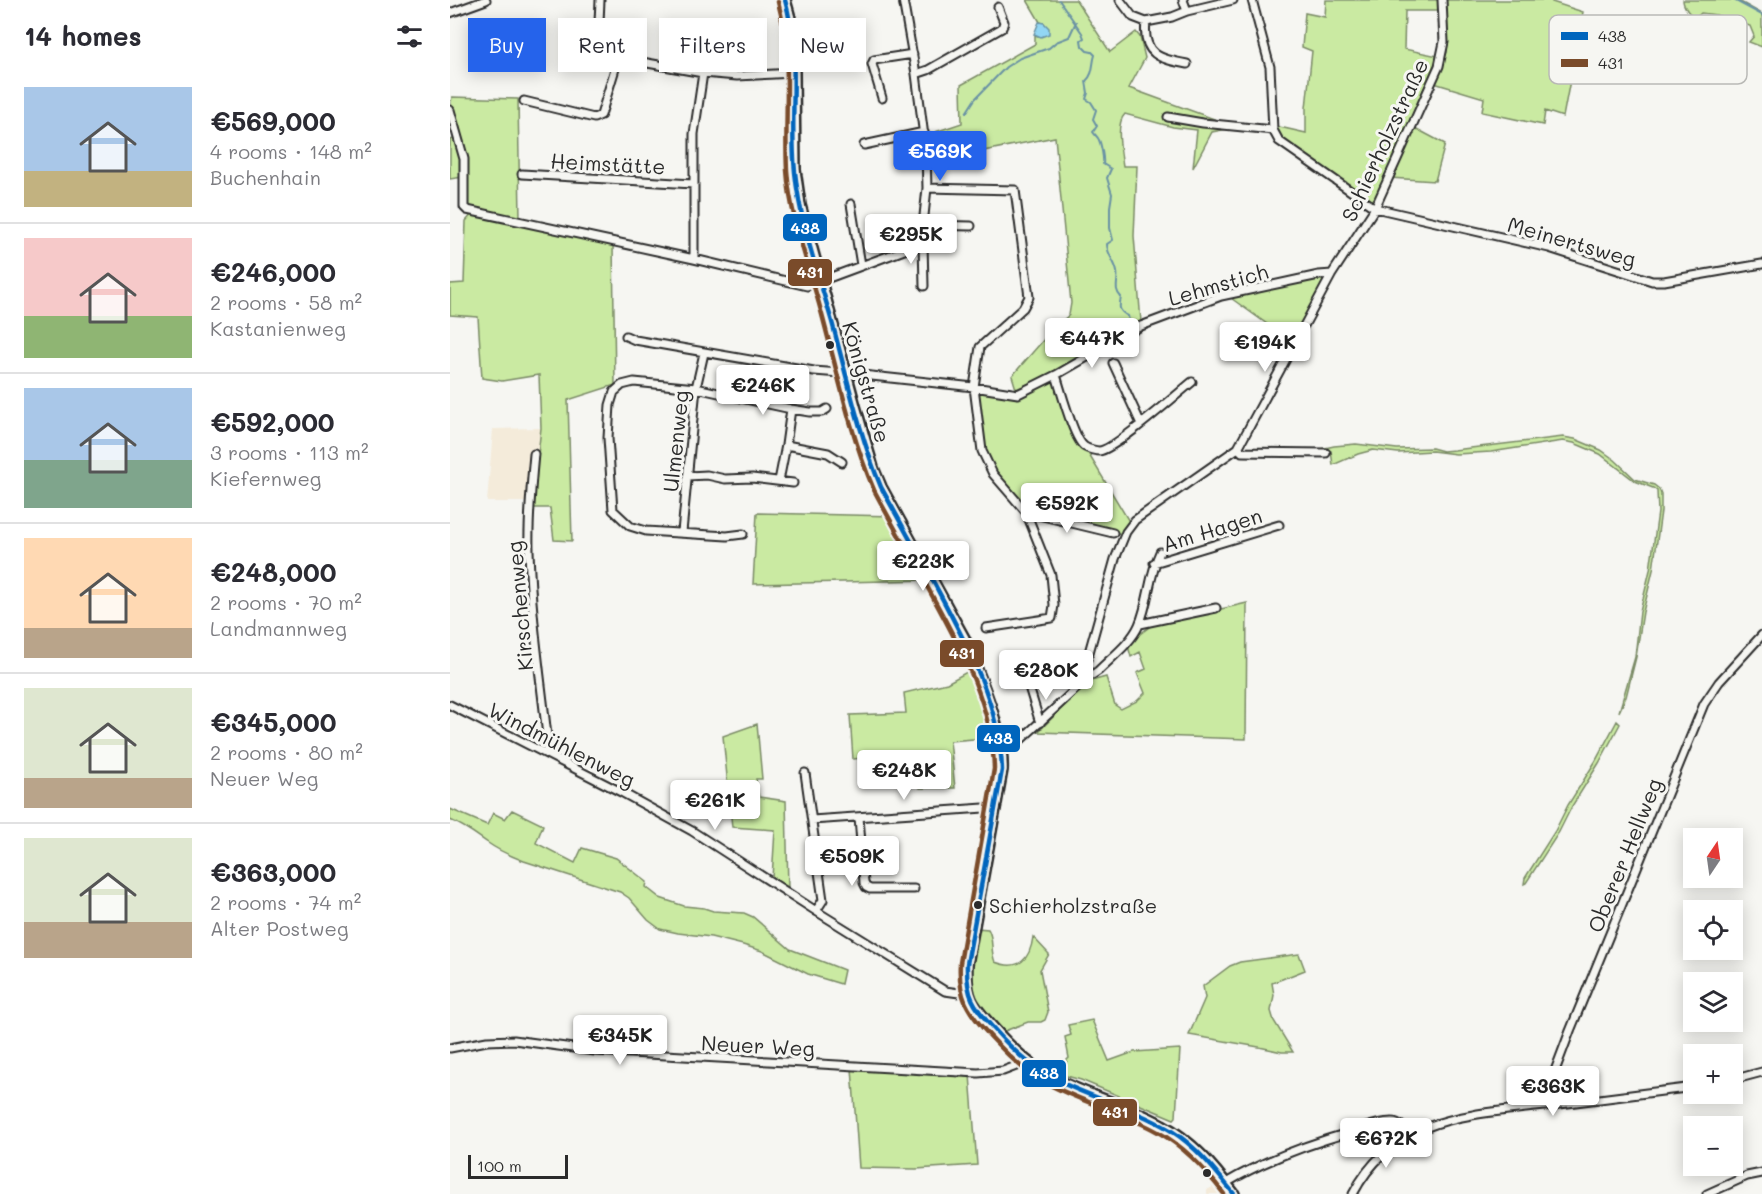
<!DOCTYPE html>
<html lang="en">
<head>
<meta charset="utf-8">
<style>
	:root { --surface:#fff; --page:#f7f7f7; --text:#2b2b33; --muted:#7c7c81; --line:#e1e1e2; --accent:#2563eb }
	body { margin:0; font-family:Mali,sans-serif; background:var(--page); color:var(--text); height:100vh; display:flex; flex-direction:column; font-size:22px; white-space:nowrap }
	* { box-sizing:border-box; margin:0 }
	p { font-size:20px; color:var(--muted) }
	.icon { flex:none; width:33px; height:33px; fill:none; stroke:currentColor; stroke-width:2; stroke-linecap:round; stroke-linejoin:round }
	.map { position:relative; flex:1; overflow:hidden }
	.sheet { display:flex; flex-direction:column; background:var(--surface); width:450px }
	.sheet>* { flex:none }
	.banner { position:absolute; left:18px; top:18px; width:570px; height:54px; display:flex; gap:12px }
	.needle { width:39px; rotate:13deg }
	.fabs { position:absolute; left:1233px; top:828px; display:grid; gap:12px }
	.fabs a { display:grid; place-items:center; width:60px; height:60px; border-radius:0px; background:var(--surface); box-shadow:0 3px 15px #0003; font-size:30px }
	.scale { position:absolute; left:18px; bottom:15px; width:100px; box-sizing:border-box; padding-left:6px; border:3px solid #2b2b2b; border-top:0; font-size:16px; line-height:21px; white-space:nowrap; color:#2b2b2b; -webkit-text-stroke:4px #f6f6f2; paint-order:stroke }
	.price { position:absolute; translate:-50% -51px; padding:0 14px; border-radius:6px; background:#fff; color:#222; font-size:20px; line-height:39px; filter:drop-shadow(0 2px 3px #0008) }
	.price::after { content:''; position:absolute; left:50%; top:36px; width:18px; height:14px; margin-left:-9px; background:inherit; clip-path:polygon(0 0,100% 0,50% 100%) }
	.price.selected { background:var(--accent); color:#fff }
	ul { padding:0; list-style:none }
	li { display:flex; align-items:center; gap:18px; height:150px; padding:0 24px }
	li+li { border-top:2px solid var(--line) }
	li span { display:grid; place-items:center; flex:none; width:168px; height:120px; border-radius:0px; color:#555 }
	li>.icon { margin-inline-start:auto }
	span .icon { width:72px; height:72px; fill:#fffc; stroke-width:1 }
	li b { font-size:26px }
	h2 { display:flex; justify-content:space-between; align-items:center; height:72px; padding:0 24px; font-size:26px }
	.tag { padding:0 21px; border-radius:0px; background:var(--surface); box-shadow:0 3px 15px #0003; font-size:21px; line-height:54px }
	.tag.selected { background:var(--accent); color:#fff }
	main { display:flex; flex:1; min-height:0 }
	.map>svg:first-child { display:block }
	.built { fill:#f4ebda }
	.green { fill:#caeaa2; stroke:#7a8a66; stroke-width:1.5 }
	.water { fill:#92d6f4; stroke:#6992a4; stroke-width:1.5 }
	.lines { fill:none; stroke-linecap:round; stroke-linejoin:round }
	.stream { stroke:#6992a4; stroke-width:2 }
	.minor-casing { stroke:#2b2b2b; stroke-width:11 }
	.major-casing { stroke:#2b2b2b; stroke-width:14 }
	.minor { stroke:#f6f6f2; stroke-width:7 }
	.major { stroke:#f6f6f2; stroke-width:9 }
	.bus-1-casing { stroke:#f6f6f2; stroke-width:9 }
	.bus-2-casing { stroke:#f6f6f2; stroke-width:9 }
	.bus-1 { stroke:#0065bd; stroke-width:4.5 }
	.bus-2 { stroke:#7a4b2a; stroke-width:4.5 }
	.bus-dot { fill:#2b2b2b; stroke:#f6f6f2; stroke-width:2 }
	.labels { text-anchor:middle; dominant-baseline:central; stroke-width:6; stroke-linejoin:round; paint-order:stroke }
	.bus-label { font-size:20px; fill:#2b2b2b; stroke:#f6f6f2; text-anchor:start }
	.street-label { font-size:21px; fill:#2b2b2b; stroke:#f6f6f2 }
	.key { fill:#f6f6f2; stroke:#b9b9b6; stroke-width:1.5 }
	.key-label { font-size:16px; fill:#2b2b2b }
	.line-badge { stroke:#f6f6f2; stroke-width:2 }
	.badge-label { font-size:16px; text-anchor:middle; font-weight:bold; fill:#fff }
</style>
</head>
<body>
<main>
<section class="sheet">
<h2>14 homes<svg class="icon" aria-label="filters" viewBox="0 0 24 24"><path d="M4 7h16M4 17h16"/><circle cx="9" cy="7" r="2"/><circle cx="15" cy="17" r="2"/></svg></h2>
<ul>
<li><span style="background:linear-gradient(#a9c7e8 70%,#c2b280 0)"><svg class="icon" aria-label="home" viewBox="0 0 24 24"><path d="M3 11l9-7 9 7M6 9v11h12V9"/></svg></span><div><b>€569,000</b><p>4 rooms · 148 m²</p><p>Buchenhain</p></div></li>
<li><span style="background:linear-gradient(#f6c9c9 65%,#8fb573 0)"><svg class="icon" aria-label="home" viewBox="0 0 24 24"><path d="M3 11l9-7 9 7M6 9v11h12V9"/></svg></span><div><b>€246,000</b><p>2 rooms · 58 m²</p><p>Kastanienweg</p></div></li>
<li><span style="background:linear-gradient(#a9c7e8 60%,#7fa58c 0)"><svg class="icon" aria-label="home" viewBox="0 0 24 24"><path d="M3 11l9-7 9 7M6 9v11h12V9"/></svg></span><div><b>€592,000</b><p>3 rooms · 113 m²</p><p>Kiefernweg</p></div></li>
<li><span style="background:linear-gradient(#ffd9b3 75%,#b9a48a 0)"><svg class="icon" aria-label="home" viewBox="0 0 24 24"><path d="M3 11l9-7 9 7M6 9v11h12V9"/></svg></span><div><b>€248,000</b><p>2 rooms · 70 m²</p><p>Landmannweg</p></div></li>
<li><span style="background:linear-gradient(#dfe7d0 75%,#b9a48a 0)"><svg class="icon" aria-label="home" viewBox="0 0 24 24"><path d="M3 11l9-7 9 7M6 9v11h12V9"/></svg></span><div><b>€345,000</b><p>2 rooms · 80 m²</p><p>Neuer Weg</p></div></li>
<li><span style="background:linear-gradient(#dfe7d0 70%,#b9a48a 0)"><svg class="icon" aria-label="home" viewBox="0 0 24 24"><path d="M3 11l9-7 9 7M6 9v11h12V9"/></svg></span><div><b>€363,000</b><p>2 rooms · 74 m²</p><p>Alter Postweg</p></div></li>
</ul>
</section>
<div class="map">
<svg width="1312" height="1194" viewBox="0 0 1312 1194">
	<rect width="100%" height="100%" fill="#f6f6f2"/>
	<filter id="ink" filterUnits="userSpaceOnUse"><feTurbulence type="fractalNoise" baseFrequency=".0167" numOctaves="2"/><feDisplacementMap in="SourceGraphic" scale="12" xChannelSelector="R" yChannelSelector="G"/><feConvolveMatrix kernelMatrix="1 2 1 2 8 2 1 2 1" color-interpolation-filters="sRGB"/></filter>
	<g filter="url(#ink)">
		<path class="built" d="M91,428l-8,74h-46l6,-73z
			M770,1183l8,11h-21v-4z"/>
		<path class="green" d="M577,0h49l34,52 26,-20 4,5 5,21 -16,30 99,36v5l-16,3 -19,36 4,-38 -24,-3 -48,-13c-10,10 -4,38 -2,52h14l-3,70 7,86 -20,10 -67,41 -38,16 -4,-13 41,-47 16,-14 2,-12 -16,-166 -92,18 -31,8 -3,-29 33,-11 -1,-38 74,-41v-9l3,1 6,-13 -4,-1z
			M876,0h114l1,11h-36l-1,38 34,7 -62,142 -5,3 -90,-62 -6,-11v-2l31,7v-25l6,-57 -10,-4 3,-34 20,4z
			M996,0h106v2l31,10 -20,105 -18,-6 -2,14 -61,-13 2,-14 -50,-15 13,-31z
			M1233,0h54l25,14v33l-13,-5 5,-6 -4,-10 -34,-11 -15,-2 -5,5c-6,-2 -13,-12 -13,-18z
			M2,97l66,2 2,119 -49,-10 -4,-4 1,-36 -2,-15 -15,-50z
			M963,127l32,17 -10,37 -45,-3z
			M7,138l5,21 1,18 -13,2v-39z
			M22,214l141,30 2,141 -47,15 4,141 -18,-1 -4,-32h-18l9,-80 -2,-53 -37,6 -20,-3 -4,-61 -28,-2v-31l14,-1 2,-62z
			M872,278l3,4 -33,60 -64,-46 80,-17z
			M606,380l19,59 13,14 42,70 -8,11 -95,-24 -33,-37 -9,-18 -9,-63 42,4z
			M1113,437l12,2 26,11 14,10 20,19 19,6 5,4 2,5v17l-8,59 -10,42 -7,45 -10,40 -7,15 16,-55 5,-45 10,-42 8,-58 -1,-21 -4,-3 -18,-7 -35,-27 -26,-11 -11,-2 -72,11 -35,2 -24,-3 -34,2 -25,-3 -15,4 -25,11 -2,-14 -15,-1 18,-4 22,-2 41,5 35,-1 11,3 11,-1z
			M307,513l138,3 35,64 -177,4z
			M797,603l-1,136 -208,-7 50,-50 18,-5 9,28 6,4 16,-8 8,-8 -8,-20 9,-4 -6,-17 -9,5 -3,-11 8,-9 16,-12z
			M524,668l23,69 -47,4 5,47h-35l-7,-34 -60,5 -3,-44 56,-2 -2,-20 43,-10z
			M1167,721l3,3 -21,39 -27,43 -13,26 -33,51 -2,1 1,-6 30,-47 13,-26 27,-43z
			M307,724l5,55h-6l3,18 27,4 2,88 -16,-11 3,-48 -43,-3 -9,-91z
			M0,809l37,16 6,-12 12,6 7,-9 31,15 -7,18 39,20 7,-15 34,10 31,24 -1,5 14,11 24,8 20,2 9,3 31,2 9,4 37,32 54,21 -3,14 -33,-10 -46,-23 -19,-6 -32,-8 -33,-4 -18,-4 -12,-9 -19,-22 -9,-6 -96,-31c-13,-5 -25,-10 -36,-18 -13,-9 -23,-17 -38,-23z
			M527,928l11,1c6,9 2,22 7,33 24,9 35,-2 38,-25l16,17 -9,16 8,42 -3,8 -4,2h-13l-26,10c-10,-11 -25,-23 -30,-38 -7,-20 1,-46 5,-66z
			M849,954l6,16 -33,13 2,12 -3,16 3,10 19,31h-11l-23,-5 -70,-12 16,-37 -2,-12 27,-20 10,-4z
			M642,1020l17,41 25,-9 46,-3 -4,68 -2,2 -93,-39 -18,-5 4,-15 2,-2 -4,-21 6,-2 -3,-10z
			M402,1068l118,7 7,90 -61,4 -57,-1z"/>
		<path class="water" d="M589,22l5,1 5,5v6l-8,3 -7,-3z"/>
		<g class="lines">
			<path class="stream" d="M609,0l23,33 2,5 -3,2 1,6 5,5 5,1 3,3c-3,9 -1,19 -9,26l2,12 -2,6 5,3 5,8 -3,9 4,7 -4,6c2,3 5,5 6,8 2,4 5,19 4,24l8,5 -4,9 5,16 -2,13v21l3,12 -6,4c0,11 8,17 10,28 2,10 -4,17 4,25 -2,10 -3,14 7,19l1,5
				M1284,0l28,15
				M516,113l9,-14 31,-32 14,-9 29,-10 7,-6 13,-5 7,-15"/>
			<g class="minor-casing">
				<path id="minor" d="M150,0l-2,45 5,10 100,18 34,3 57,-3
					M670,0l13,17 13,5 26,-5 15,-6 46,-11
					M733,0l4,11
					M802,0l18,67 3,63 6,11 96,67 174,40 103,33h12l98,-17
					M0,13l36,-13
					M696,22c-4,33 14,37 41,42
					M466,74l12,-4 74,-42 2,-6 -6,-15
					M432,98l-10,-34 2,-4 39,-6
					M74,101l70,17 7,-3 17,-56
					M0,110l14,49v48l3,3 227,49 113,27 116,-43v-18l4,-37 -1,-36 -10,-78 -13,-74
					M718,117l35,6 70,7
					M414,145l60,-13
					M72,174l171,10
					M477,188l88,2 14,107 -6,11 -43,39 -6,40 8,64 11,23 33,38 25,63 3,30 -2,13 -66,10
					M401,204l10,61
					M473,225l48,1
					M473,243l1,43
					M244,259v-125l9,-61
					M176,336l9,4 179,31 39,3 121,13 44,7 38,-19 85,-49 80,-30 98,-21 13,-1
					M663,363l28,61
					M606,375c5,15 18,66 29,72 3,2 11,4 14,4 15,-1 77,-56 93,-69
					M336,445l42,8 14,9
					M788,448l4,4 84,1
					M84,454c-3,32 -6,64 -5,96 2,68 13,137 20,204
					M238,476l19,-1 18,4 27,-1 41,5
					M329,481l7,-36 5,-36
					M576,512l87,21
					M232,532l14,-144 8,-35
					M293,534l-16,2 -81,-5 -16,-5 -17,-16 -5,-72 2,-33 4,-13 8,-7 12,-3 62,6 95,21 19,3h12l5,-3
					M704,563l125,-38
					M690,624l76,-16
					M633,674l9,1 6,-4c14,-14 33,-28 41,-46 10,-23 10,-50 21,-73
					M579,687l11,36
					M0,705l171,87 71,39 124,80 129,80 14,2 8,-1
					M552,750l12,-4 63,-58 6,-14 32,-115 11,-27 9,-12 103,-72 94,-174 43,-66 64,-142 5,-24 -2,-42
					M355,773l18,127 -7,11
					M409,817l5,66 2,4 4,2h44
					M362,820l172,-12 11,1
					M0,1048l37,-7 27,-1 81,11 383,22 25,-2 24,-9
					M1282,1080l30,-8
					M1101,1105l2,-29 17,-45 134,-327 15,-22 43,-47
					M776,1183c37,-22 83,-39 125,-51 12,-4 27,-10 41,-10 8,0 13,7 17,13
					M903,1194c42,-81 121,-79 199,-89 47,-6 94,-12 142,-18
					M1257,1194l40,-18 15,-3"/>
			</g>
			<g class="major-casing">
				<path id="major" d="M335,0l5,18 4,55 1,97 5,35 55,201 18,62 8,19 83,151c15,36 40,94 38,132l-35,194c-2,33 4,40 26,64 15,17 32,34 52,46 37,21 80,30 117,51 30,16 52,43 72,69"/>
			</g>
			<use href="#minor" class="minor"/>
			<use href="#major" class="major"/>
			<g class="bus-1-casing">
				<path id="bus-1" d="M335,0c16,56 4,115 10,172 5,51 23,101 37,150 15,55 27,112 49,165 18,32 35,64 53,96 31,58 66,120 68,187l-35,194c-1,31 6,42 27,65 15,17 31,33 51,45 39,23 86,32 125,56 26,16 45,40 64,64"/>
			</g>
			<g class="bus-2-casing">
				<path id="bus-2" d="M328,2c15,54 6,112 9,168 3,47 22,96 34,141 16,59 29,123 53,179 18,34 37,67 55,100 30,55 64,115 65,179l-34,194c-2,34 7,48 30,73 15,16 31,33 51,44 37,22 80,31 117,52 27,15 48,38 66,62"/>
			</g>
			<use href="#bus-1" class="bus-1"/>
			<use href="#bus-2" class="bus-2"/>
		</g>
	</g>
	<g class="bus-dot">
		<circle cx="380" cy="345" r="5"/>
		<circle cx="528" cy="905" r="5"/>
		<circle cx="757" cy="1173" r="5"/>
	</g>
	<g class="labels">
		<g class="bus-label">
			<text x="539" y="905">Schierholzstraße</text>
		</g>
		<g class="street-label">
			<text transform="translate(934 140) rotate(-65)">Schierholzstraße</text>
			<text transform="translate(158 163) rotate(3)">Heimstätte</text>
			<text transform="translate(1122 241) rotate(16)">Meinertsweg</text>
			<text transform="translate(768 284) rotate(-16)">Lehmstich</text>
			<text transform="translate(417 382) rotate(74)">Königstraße</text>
			<text transform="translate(225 441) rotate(-84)">Ulmenweg</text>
			<text transform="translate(762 529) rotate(-17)">Am Hagen</text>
			<text transform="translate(69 606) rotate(-95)">Kirschenweg</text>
			<text transform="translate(112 744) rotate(27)">Windmühlenweg</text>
			<text transform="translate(1174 855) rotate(-68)">Oberer Hellweg</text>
			<text transform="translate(308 1045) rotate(3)">Neuer Weg</text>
		</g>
	</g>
	<rect x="1099" y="15" width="198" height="69" rx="9" class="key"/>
	<rect x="1111" y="32" width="27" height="8" fill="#0065bd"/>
	<rect x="1111" y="59" width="27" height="8" fill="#7a4b2a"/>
	<g class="key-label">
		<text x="1148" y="42">438</text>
		<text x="1148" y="69">431</text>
	</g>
	<g class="line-badge">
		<rect x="332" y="213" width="46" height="29" rx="6" fill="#0065bd"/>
		<rect x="337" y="258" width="46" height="29" rx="6" fill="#7a4b2a"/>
		<rect x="489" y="639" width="46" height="29" rx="6" fill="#7a4b2a"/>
		<rect x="526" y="724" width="45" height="29" rx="6" fill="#0065bd"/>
		<rect x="571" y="1059" width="46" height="29" rx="6" fill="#0065bd"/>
		<rect x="642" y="1098" width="46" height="29" rx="6" fill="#7a4b2a"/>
	</g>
	<g class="badge-label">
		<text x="355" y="234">438</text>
		<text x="360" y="278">431</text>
		<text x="512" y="659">431</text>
		<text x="548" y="744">438</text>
		<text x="594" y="1079">438</text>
		<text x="665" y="1118">431</text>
	</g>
</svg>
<div class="fabs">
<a><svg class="needle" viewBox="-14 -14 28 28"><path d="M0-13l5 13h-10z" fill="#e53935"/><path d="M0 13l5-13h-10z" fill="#7c7c81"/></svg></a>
<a><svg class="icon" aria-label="locate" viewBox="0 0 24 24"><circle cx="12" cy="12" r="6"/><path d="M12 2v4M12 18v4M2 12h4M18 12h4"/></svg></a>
<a><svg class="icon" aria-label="layers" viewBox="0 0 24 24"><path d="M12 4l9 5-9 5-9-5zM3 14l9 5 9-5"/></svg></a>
<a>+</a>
<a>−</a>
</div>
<div class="scale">100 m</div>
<b class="price selected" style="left:490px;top:182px">€569K</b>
<b class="price" style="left:461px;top:265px">€295K</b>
<b class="price" style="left:642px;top:369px">€447K</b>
<b class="price" style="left:815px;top:373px">€194K</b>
<b class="price" style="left:313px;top:416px">€246K</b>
<b class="price" style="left:617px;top:534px">€592K</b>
<b class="price" style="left:473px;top:592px">€223K</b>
<b class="price" style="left:596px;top:701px">€280K</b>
<b class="price" style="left:454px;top:801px">€248K</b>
<b class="price" style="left:265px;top:831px">€261K</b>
<b class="price" style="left:402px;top:887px">€509K</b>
<b class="price" style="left:170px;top:1066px">€345K</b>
<b class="price" style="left:1103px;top:1117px">€363K</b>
<b class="price" style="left:936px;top:1169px">€672K</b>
<div class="banner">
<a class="tag selected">Buy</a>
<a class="tag">Rent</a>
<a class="tag">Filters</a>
<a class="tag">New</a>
</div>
</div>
</main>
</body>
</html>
